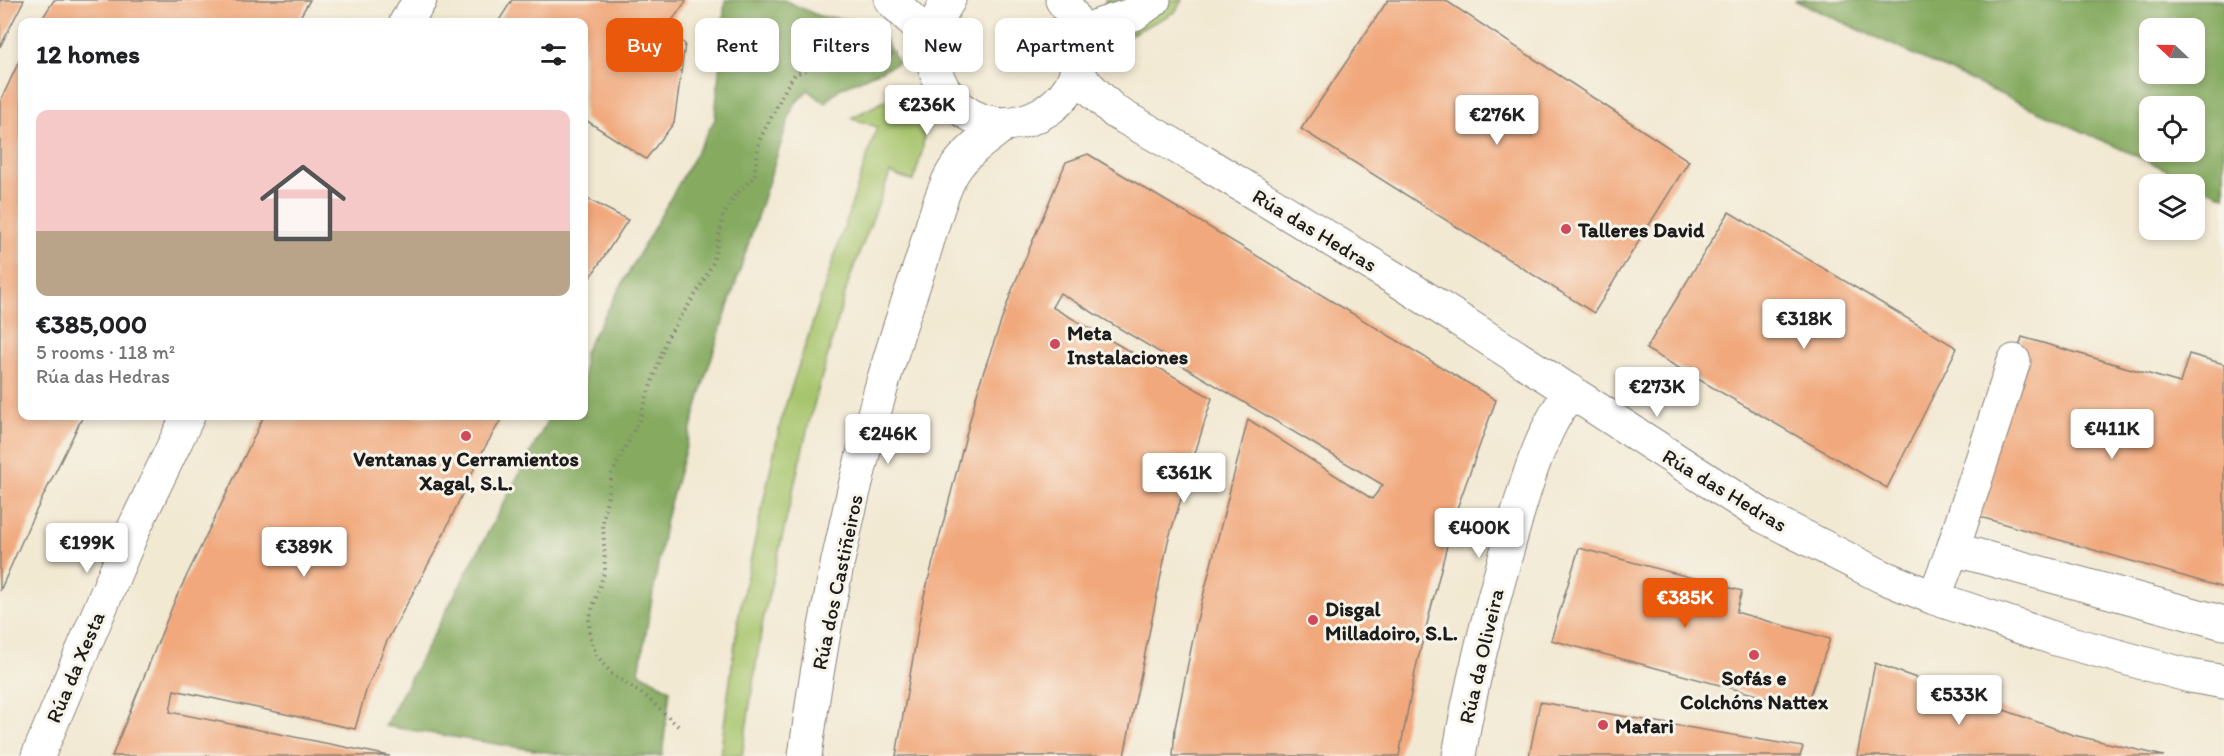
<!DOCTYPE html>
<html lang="en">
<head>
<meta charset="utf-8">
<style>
	:root { --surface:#fff; --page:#f6f6f6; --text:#202124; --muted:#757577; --accent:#ea580c }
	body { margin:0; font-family:Itim,sans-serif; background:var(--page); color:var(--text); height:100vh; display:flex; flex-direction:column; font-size:22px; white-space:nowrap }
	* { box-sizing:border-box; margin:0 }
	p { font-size:20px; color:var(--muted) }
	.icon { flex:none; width:33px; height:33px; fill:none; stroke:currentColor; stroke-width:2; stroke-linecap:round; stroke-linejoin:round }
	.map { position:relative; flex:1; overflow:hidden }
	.details { position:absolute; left:18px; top:18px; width:570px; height:402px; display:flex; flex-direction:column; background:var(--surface); border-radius:12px; box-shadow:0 3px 9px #0003 }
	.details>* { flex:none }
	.banner { position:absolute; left:606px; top:18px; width:570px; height:54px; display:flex; gap:12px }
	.needle { width:39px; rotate:292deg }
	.tools { position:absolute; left:2139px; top:18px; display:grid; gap:12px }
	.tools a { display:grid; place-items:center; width:66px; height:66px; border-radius:12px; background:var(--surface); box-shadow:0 3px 9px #0003; font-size:30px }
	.price { position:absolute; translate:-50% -51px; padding:0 14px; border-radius:6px; background:#fff; color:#222; font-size:20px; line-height:39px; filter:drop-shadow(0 2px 3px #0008) }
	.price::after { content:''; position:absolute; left:50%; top:36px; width:18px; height:14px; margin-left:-9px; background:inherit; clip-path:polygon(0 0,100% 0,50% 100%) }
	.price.on { background:var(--accent); color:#fff }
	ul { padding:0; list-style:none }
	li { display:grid; align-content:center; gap:12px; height:318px; padding:0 18px }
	li span { display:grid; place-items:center; height:186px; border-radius:12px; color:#555 }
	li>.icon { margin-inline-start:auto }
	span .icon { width:108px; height:108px; fill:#fffc; stroke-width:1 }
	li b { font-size:26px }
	h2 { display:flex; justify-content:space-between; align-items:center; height:72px; padding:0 18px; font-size:26px }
	.tag { padding:0 21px; border-radius:12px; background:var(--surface); box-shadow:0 3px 9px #0003; font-size:21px; line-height:54px }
	.tag.on { background:var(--accent); color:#fff }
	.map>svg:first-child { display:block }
	.green { fill:#a7c56d; stroke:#627044; stroke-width:1.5 }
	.forest { fill:#85aa60; stroke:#50633e; stroke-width:1.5; fill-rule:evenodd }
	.building { fill:#f1a87b }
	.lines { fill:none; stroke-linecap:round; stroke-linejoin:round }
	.minor-casing { stroke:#878278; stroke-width:35 }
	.path { stroke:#878278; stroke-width:4; stroke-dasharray:1.5 4.5; stroke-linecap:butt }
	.minor { stroke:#fff; stroke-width:33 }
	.poi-dot { fill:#d1495b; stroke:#f7f3e8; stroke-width:2 }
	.labels { text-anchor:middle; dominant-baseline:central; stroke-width:6; stroke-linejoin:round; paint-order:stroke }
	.poi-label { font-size:21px; font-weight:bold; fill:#1c1c1c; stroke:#f7f3e8; text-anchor:start }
	.street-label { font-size:21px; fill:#1c1c1c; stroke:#f7f3e8 }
</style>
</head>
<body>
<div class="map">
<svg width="2224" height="756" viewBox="0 0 2224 756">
	<rect width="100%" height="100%" fill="#f7f3e8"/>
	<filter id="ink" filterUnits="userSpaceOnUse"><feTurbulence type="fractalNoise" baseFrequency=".0167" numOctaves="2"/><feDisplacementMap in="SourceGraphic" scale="12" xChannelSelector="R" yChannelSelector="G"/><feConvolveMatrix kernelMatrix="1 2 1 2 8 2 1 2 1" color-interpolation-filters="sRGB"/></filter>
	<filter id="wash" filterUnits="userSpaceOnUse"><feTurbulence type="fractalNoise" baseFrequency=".008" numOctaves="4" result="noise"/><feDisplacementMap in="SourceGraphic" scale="24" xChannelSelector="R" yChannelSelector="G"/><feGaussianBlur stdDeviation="1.35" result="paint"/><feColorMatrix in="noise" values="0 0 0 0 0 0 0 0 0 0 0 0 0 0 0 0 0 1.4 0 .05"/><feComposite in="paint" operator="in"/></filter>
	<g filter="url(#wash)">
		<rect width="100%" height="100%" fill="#f2e9d3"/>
		<path class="green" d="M1105,0h78l-8,12 -61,31z
			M905,90c24,40 23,47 8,91l-23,-8 -42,110 -40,143 -45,194 -21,136h-22l19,-143 43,-197 95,-289 -26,-9z"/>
		<path class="forest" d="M725,0h59l35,16 57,7 22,40 -59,26 -14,14 -17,-13 -15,16 -88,272 -39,141 -27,153 31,18 -8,66h-91l-186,-30 165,-310h34v-64l131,-233z
			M1794,0h430v196zM2150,28h44v46h-44zM2150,106h44v46h-44z"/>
		<g id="blocks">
			<path class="building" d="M0,0h24l-24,47z
				M54,0h256l-13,22h-257z
				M512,0h175l-22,30 20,14 -11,79 -28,36 -62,-40v-97h-86z
				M1388,0h57l244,161 -95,152 -293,-184z
				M22,55v361h61l-53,107 -30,68v-489z
				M1088,154l408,246 -41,114 -39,153 -17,89h-226l2,-28 21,-104 52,-205 124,80 11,-14 -323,-192 -8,14 160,91 -44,143 -44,215h-228l27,-156 57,-218 32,-92 54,-128z
				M584,197l44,23 -44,67z
				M1729,212l228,136 -70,140 -241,-139z
				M2022,337l158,46 9,-29 35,10v224l-254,-74z
				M264,416h239l-23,40 -43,92 -50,93 -21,50 -11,38 -181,-39 -4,22 220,44h-278l63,-156z
				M1579,548l163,43 -6,21 94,27 -24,69 -255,-68z
				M1875,663l198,72 91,21h-307z
				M1540,702l263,45 -3,9h-271z"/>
		</g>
	</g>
	<g filter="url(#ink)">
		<use href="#blocks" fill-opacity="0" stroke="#878278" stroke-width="1.5"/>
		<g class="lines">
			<g class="minor-casing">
				<path id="minor" d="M891,0l41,39
					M949,0c-51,71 25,159 100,109 15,-11 26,-26 29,-45 5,-24 0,-45 -16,-64
					M406,22l14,-22
					M1079,32l55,-18 20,-14
					M1077,71l8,12 30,29 87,49 197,120 364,235 118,60 53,22 122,41 134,37 34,6
					M1953,549l61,-188
					M1934,598l19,-49 271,74
					M38,756l97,-230 53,-110
					M805,756c21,-166 61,-335 116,-493 8,-25 20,-74 34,-94 12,-18 33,-32 50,-45
					M1459,756c11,-69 29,-137 48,-205 15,-53 30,-115 64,-160"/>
			</g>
			<path class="path" d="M678,726l-30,-28 -36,-24 -15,-18 -7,-19 -1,-18 16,-49 -2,-50 9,-46 27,-54 28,-82 32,-49 14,-26 10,-46 12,-22 19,-18 5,-36 28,-55 8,-12 15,-6 37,-4 23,-9 28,-1"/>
			<use href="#minor" class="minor"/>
		</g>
	</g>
	<g class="poi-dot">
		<circle cx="1566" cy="229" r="6"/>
		<circle cx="1055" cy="344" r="6"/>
		<circle cx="466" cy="436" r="6"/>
		<circle cx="1313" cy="620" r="6"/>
		<circle cx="1754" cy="655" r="6"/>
		<circle cx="1603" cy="725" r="6"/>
	</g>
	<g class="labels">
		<g class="poi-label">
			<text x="1578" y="229">Talleres David</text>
			<text x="1067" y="332">Meta<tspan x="1067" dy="24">Instalaciones</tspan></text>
			<text x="466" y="458" text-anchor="middle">Ventanas y Cerramientos<tspan x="466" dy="24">Xagal, S.L.</tspan></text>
			<text x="1325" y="608">Disgal<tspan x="1325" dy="24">Milladoiro, S.L.</tspan></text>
			<text x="1754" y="677" text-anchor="middle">Sofás e<tspan x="1754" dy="24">Colchóns Nattex</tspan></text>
			<text x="1615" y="725">Mafari</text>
		</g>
		<g class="street-label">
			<text transform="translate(1315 230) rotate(31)">Rúa das Hedras</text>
			<text transform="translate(1725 490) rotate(31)">Rúa das Hedras</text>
			<text transform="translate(837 582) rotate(-78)">Rúa dos Castiñeiros</text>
			<text transform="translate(1481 656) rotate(-77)">Rúa da Oliveira</text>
			<text transform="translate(75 667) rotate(-67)">Rúa da Xesta</text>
		</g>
	</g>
</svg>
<div class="tools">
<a><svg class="needle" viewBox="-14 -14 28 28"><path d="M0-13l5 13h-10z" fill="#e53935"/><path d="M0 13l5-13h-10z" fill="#757577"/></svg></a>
<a><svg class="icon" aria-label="locate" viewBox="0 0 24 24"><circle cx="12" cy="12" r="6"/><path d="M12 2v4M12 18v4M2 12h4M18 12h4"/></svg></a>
<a><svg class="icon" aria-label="layers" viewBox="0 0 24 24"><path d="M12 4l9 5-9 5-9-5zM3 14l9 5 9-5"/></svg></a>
</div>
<b class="price" style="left:927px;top:136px">€236K</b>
<b class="price" style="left:1497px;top:146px">€276K</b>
<b class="price" style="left:1804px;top:350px">€318K</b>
<b class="price" style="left:1657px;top:418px">€273K</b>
<b class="price" style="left:2112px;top:460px">€411K</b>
<b class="price" style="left:888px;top:465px">€246K</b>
<b class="price" style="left:1184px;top:504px">€361K</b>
<b class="price" style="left:1479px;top:559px">€400K</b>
<b class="price" style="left:87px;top:574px">€199K</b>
<b class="price" style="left:304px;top:578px">€389K</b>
<b class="price on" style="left:1685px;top:629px">€385K</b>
<b class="price" style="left:1959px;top:726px">€533K</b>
<div class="banner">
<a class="tag on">Buy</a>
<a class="tag">Rent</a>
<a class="tag">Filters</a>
<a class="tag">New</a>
<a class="tag">Apartment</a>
</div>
<section class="details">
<h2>12 homes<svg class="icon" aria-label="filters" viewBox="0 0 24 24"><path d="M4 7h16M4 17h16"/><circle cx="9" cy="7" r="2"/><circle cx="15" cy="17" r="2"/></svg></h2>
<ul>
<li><span style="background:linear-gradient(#f6c9c9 65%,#b9a48a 0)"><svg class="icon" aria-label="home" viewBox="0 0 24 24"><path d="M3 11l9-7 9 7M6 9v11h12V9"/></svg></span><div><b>€385,000</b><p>5 rooms · 118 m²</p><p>Rúa das Hedras</p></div></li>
</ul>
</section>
</div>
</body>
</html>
